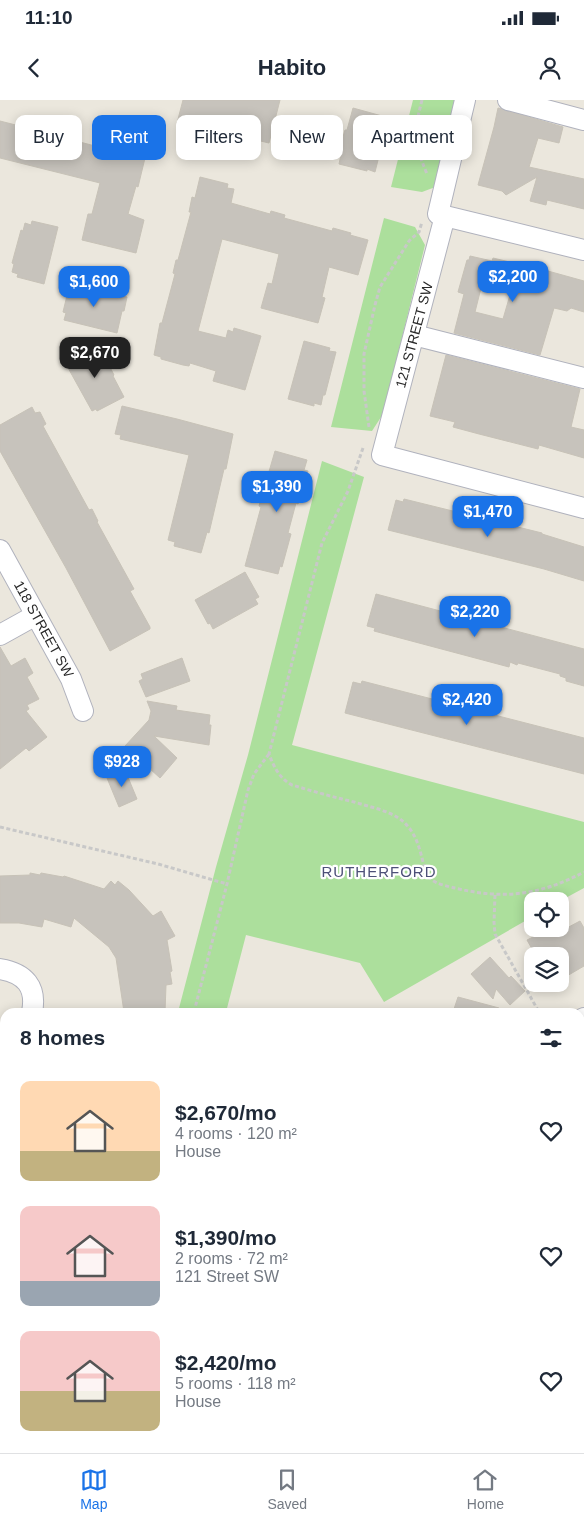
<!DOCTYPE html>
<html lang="en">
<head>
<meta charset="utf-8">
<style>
	:root { --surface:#fff; --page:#f6f6f7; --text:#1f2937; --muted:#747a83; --line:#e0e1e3; --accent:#1a73e8 }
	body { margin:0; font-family:Helvetica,sans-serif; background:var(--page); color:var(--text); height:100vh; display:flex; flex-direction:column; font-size:19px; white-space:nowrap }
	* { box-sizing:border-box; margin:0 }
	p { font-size:16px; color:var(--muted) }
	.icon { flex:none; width:28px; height:28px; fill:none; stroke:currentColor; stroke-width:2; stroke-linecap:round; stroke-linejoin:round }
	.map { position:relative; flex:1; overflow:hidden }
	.side { position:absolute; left:0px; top:908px; width:585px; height:446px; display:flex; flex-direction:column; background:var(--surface); border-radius:15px 15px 0 0; box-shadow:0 2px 12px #0003 }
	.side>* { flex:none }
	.top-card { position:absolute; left:15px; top:15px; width:555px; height:45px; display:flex; gap:10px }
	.controls { position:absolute; left:524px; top:792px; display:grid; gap:10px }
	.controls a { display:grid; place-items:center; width:45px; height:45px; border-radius:10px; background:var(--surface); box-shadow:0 2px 12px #0003; font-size:25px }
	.price { position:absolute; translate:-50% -42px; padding:0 11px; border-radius:10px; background:var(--accent); color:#fff; font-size:16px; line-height:32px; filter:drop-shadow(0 1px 2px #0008) }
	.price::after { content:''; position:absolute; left:50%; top:30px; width:15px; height:11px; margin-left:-8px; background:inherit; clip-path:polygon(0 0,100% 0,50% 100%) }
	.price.selected { background:#222; color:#fff }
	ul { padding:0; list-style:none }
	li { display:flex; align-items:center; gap:15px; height:125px; padding:0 20px }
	li span { display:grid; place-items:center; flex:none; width:140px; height:100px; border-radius:10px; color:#555 }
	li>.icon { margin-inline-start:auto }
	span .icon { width:60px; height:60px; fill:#fffc; stroke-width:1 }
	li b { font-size:21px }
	h2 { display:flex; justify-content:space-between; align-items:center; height:60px; padding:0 20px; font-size:21px }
	.pill { padding:0 18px; border-radius:10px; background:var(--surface); box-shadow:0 2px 12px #0003; font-size:18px; line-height:45px }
	.pill.selected { background:var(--accent); color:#fff }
	.status { display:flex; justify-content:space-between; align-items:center; height:35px; padding:0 25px; background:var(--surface); direction:ltr }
	.status svg { height:14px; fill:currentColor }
	header { display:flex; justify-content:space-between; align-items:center; height:65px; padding:0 20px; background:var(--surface); font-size:22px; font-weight:700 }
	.tab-bar { display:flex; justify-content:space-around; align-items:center; height:70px; border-top:1px solid var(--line); background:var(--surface); font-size:14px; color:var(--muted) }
	.tab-bar a { display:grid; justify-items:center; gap:2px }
	.tab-bar .selected { color:var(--accent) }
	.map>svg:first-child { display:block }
	.green { fill:#acdf9c }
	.building { fill:#c7c3bc; stroke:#c7c2b7; fill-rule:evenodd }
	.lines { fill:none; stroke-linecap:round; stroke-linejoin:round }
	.minor-casing { stroke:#b0b2bd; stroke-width:22 }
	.path { stroke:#c8c8c8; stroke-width:3; stroke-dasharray:4 2.5; stroke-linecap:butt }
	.minor { stroke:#fff; stroke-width:20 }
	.labels { text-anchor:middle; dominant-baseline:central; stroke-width:4.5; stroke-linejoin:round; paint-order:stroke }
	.street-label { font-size:14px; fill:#2a2a2a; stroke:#fff }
	.neighbourhood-label { font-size:15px; letter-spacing:1px; fill:#4d5078; stroke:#fff }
</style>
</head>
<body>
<div class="status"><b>11:10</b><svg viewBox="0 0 49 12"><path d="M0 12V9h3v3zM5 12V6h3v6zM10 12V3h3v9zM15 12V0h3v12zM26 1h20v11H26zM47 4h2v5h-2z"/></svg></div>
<header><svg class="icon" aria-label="back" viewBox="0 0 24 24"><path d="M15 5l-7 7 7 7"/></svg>Habito<svg class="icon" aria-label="person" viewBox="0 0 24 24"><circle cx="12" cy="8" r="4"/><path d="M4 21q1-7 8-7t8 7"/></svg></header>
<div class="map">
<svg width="584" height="1353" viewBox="0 0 584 1353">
	<rect width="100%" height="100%" fill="#ebe7dd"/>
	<path class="green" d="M413,0h46l-21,86 -16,6 -31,-5z
		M384,118l31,9 10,18 -42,169 -11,17 -41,-4z
		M322,361l42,16 -72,268 292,77v66l-24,13h-28v16l-148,85 -24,-39 -114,-28 -20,77h-48l38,-145 32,-112z"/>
	<path class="building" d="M183,0h97l-11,43 -63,-15 -1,2 -28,-7z
		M353,8l29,8 -1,2 7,2 -13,52 -8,-3v2l-28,-7 4,-19 -2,-1 4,-14h2z
		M498,8l65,19 -4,16 -21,-5 -9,29 55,12v30l-37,-9 -1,5 -16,-4 7,-24 -31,18 -4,-4 -24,-6 16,-58z
		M0,21l47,12 1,-3 14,4 -1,3 49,13 1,-2 34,10 -7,29 -2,-1 -8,28 16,6 -8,33 -54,-13 6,-26h4l8,-31 -100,-25z
		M200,77l28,7 -1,4 7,1 -3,14 39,11 1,-3 14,4 -1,3 48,13 1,-3 18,5 -1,2 18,5 -10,35 -29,-8 -7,30 3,1 -7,25 -57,-15 7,-25 4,1 7,-30 -57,-15 -24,92 28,7 2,-8 5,2 1,-4 27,8 -16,54 -32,-9 3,-10 -26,-8 -1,3 -6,-1 -22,-6v-2l-7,-2 6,-32h2l13,-49 -2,-1 3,-13h2l13,-48h-2l3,-15 3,1z
		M32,121l26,6 -14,57 -27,-7 1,-3 -6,-2 2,-8 -2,-1 9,-33 2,1 2,-8 6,2z
		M470,156l22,5 1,-3 25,6 1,-1 65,18v31l-13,-4 -4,3 -13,-3 -14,47 -86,-22 10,-39 -6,-2 9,-32h2zM483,180l29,8 -9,31 -28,-7z
		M70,183l57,14 -3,14h-2l-5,22 -53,-13 2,-7 -3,-1z
		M304,241l26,7 -1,3 7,1 -11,43h-2l-2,10 -7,-2v3l-26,-7z
		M98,244l16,31 -1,1 11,21 -27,14 -1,-2 -4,2 -25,-45 7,-4 -2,-4z
		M446,255l134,34 -9,38 13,3v28l-45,-13 -1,4 -59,-15 -26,-7 2,-5 -25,-6z
		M122,306l55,13 56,15 -7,35h-2l-15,64 -2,-1 -6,21 -27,-7 1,-4 -7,-2 21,-85 -69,-16 1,-4 -6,-1z
		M32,307l3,6 5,-1 6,12 -3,2 46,84 3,-1 6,12 -1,1 37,67 -4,2 20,36v2l-40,22 -44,-83 -66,-117v-26z
		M275,351l32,9 -3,10 4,1 -10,33 -2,-1 -8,30 3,1 -9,33 -2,-1 -2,8 -33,-8 16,-59 -2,-1z
		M404,399l138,34v1l42,13v34l-40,-12 -156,-39 8,-30 7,2z
		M245,472l14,25 -4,2 3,5 -45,25 -3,-6 -2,1 -13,-24z
		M376,494l208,55v37l-18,-5v-3l-6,-2v-2l-42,-11 -1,2 -7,-3 -1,5 -135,-36 1,-3 -8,-2z
		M0,547l11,19 14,-8 8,15 -6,4 12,22 -12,6 2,4 -3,2 21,26 -18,14 -3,-3 -26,21z
		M182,558l8,23 -44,16 -7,-16 4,-2 -2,-5z
		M362,581l222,57v36l-239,-61 8,-31 8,2z
		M147,601l30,5 -1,4 34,5 -1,10h2l-2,20 -55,-9 23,22 -17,20 -35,-32 24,-26 2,-9z
		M125,670l12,29 -18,8 -12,-29z
		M30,773l10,2 1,-2 22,4 1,-1 40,13 7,-8 4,4 3,-4 11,9 24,26 8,-5 14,25 -8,4 5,31 -2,1 2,12 -6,1 -1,27h-41l-8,-54 -7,-11 -35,-29 -3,9 -27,-8 -2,8 -23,-4h-19v-47l30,-1z
		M580,821l4,7v38l-24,14v-24h-24l-9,-16 10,-5 -3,-6h31z
		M490,857l19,21 2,-2 14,15 -15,14 -14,-16 -3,10 -22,-25z
		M458,897l41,11v4h-46z"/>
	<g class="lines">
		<g class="minor-casing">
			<path id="minor" d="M508,0l76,20
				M438,114l27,-114
				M584,150l-139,-34 -63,239 202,53
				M414,235l170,43
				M0,450l71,129 12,32
				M0,535l36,-20
				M0,869c25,4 37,18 32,43
				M580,920l4,-2
				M580,1019l4,7
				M0,1031l5,-19
				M580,1188l4,-3
				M497,1349l2,4
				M234,1353l1,-4"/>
		</g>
		<path class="path" d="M422,0c-9,36 -9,40 5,74
			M369,327l-5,-36v-37l11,-49 5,-18 29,-46 10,-9 3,-10
			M363,348l-15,43 -26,52 -53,211c5,13 10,24 23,31 20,6 41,12 62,17 16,5 33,8 46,17 15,11 19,27 23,43 2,5 2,10 5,14 6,8 19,10 27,12 48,12 86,7 129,-16
			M0,727l158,37 69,20
			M495,795l-1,27 1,12 44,78
			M194,912l33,-128 21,-94 6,-16 15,-20
			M82,1353l1,-4"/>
		<use href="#minor" class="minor"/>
	</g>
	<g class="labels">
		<g class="street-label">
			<text transform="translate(414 235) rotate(-75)">121 STREET SW</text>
			<text transform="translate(44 529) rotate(61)">118 STREET SW</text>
		</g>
		<g class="neighbourhood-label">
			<text x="379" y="771">RUTHERFORD</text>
		</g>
	</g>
</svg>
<div class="controls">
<a><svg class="icon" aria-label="locate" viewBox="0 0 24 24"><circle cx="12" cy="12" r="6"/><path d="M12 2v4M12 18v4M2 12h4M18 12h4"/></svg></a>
<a><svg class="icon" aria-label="layers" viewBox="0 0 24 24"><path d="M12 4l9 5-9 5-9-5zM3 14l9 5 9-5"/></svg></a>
</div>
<b class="price" style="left:513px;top:203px">$2,200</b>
<b class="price" style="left:94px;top:208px">$1,600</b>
<b class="price selected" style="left:95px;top:279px">$2,670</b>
<b class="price" style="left:277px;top:413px">$1,390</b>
<b class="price" style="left:488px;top:438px">$1,470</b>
<b class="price" style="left:475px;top:538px">$2,220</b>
<b class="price" style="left:467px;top:626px">$2,420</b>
<b class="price" style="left:122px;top:688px">$928</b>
<div class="top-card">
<a class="pill">Buy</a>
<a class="pill selected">Rent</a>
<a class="pill">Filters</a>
<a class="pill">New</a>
<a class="pill">Apartment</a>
</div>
<section class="side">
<h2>8 homes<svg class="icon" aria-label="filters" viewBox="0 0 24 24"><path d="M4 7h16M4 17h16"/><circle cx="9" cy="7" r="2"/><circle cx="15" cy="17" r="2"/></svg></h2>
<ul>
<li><span style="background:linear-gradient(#ffd9b3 70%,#c2b280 0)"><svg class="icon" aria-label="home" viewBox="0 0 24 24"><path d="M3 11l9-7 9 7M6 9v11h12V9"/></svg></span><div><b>$2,670/mo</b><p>4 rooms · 120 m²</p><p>House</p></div><svg class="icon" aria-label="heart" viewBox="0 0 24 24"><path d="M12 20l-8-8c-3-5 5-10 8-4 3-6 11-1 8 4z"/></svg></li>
<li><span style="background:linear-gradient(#f6c9c9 75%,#9aa5b1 0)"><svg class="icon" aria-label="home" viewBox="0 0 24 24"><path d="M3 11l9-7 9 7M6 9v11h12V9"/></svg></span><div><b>$1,390/mo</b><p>2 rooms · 72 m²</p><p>121 Street SW</p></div><svg class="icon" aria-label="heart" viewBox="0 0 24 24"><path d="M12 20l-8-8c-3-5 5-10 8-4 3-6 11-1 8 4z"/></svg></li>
<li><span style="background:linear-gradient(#f6c9c9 60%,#c2b280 0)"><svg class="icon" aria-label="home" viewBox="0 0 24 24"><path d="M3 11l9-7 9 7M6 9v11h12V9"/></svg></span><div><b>$2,420/mo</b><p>5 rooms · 118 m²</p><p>House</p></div><svg class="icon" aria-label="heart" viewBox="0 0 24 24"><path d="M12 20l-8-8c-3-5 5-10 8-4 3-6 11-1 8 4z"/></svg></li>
</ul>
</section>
</div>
<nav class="tab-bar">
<a class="selected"><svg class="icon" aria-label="map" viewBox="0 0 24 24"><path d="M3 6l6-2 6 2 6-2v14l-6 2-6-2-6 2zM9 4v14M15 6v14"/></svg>Map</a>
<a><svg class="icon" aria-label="saved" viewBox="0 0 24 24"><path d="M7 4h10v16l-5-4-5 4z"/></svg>Saved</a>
<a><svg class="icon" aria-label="home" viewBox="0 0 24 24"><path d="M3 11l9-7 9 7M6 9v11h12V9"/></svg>Home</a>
</nav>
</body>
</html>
